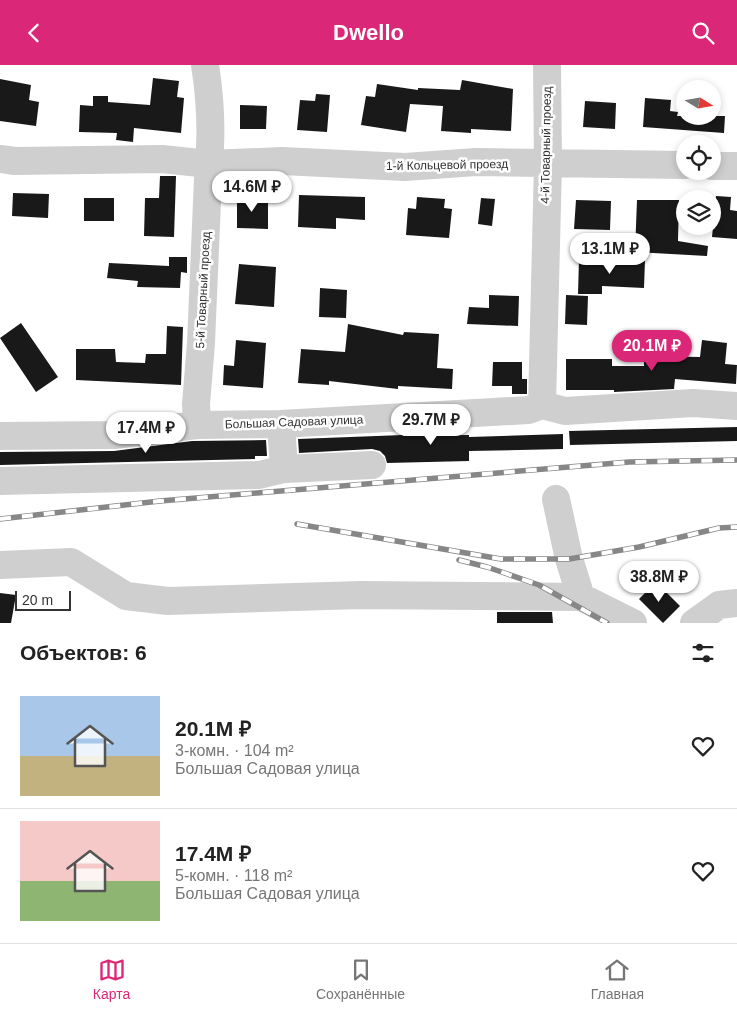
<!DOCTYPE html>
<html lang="ru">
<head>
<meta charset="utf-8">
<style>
	:root { --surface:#fff; --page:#f2f2f2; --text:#222; --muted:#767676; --line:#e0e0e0; --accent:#db2777 }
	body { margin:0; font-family:Arial,sans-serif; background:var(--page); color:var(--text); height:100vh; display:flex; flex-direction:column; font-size:19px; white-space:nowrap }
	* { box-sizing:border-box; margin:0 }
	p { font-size:16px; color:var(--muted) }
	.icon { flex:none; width:28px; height:28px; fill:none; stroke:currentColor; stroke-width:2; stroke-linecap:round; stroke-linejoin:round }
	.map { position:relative; height:558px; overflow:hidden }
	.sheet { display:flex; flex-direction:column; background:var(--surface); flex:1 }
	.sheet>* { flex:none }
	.needle { width:32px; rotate:101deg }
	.tools { position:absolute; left:676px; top:15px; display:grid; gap:10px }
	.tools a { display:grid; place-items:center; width:45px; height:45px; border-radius:50%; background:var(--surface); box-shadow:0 2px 8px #0003; font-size:25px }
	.scale { position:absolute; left:15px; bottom:12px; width:56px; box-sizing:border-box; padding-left:5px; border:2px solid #323232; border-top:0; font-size:14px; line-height:18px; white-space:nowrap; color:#323232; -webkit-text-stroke:4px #fff; paint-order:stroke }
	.price { position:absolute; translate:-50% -42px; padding:0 11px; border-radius:18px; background:#fff; color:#222; font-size:16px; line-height:32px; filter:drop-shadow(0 1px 2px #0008) }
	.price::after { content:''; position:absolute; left:50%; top:30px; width:15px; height:11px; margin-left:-8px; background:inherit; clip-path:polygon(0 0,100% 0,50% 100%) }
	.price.current { background:var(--accent); color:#fff }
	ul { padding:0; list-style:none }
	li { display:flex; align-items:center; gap:15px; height:125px; padding:0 20px }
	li+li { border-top:1px solid var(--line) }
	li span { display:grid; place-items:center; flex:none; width:140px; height:100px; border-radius:0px; color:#555 }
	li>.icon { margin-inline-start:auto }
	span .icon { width:60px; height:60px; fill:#fffc; stroke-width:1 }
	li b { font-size:21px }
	h2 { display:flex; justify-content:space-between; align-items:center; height:60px; padding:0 20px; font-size:21px }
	header { display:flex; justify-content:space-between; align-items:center; height:65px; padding:0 20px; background:var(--accent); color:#fff; font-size:22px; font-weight:800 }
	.dock { display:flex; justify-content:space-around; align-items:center; height:70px; border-top:1px solid var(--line); background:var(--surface); font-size:14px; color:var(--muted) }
	.dock a { display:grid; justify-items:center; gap:2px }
	.dock .current { color:var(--accent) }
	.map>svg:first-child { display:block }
	.building { fill:#191919 }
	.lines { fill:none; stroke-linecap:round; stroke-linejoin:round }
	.minor { stroke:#cfcfcf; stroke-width:28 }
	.rail-casing { stroke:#878787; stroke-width:5.5 }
	.rail { stroke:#fff; stroke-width:4; stroke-dasharray:11; stroke-linecap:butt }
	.labels { text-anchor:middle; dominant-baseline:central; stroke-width:5; stroke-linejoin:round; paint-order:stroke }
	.street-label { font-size:12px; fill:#323232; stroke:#fff }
</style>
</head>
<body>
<header><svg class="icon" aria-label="back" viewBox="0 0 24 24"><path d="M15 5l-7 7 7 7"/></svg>Dwello<svg class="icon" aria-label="search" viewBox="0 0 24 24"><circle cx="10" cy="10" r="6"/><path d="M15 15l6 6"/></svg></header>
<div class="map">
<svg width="737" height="558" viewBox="0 0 737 558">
	<rect width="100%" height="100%" fill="#fff"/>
	<path class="building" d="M153,13l26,3 -2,16 7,1 -3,35 -47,-5 -1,14 -17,-2 1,-7 -38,-1 1,-27 13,1v-10h15v6l42,3z
		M0,14l31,6 -2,15 10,2 -3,24 -36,-5z
		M462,15l51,9 -2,42 -40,-2v4l-30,-2 2,-25 -33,-2 -4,28 -45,-7 5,-29 9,1 2,-13 41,6v-2l42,2z
		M316,29l14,1 -3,37 -30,-2 3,-30 15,1z
		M645,33l26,2 -1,11 8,1 -1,4h48l-1,17 -81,-6z
		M585,36l31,2 -1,26 -32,-2z
		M240,40l27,1 -1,23h-26z
		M160,111h16l-2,61 -30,-1 1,-38h14z
		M13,128l36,1 -1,24 -36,-2z
		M299,130l66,2v23l-29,-2v11l-38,-2z
		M716,131l15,1 -1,13 7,1v28l-25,-2z
		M237,132l31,1v31l-31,-1z
		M417,132l28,2 -1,9 8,1 -3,29 -43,-3 2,-27 8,1z
		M84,133h30v23h-30z
		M481,133l14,1 -3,27 -14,-2z
		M576,135l35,1 -1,29 -36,-1z
		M637,135h42l-1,41 30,5 -1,10 -72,-4z
		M169,192h18v16l-6,-1 -1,16 -43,-1 1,-6 -31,-3 2,-15 60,3z
		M579,194l66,1 -1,28 -42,-2v8h-24z
		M239,199l37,3 -2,40 -39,-3z
		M320,223l27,2 -1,28 -27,-1z
		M489,230l30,1 -1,30 -51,-2 2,-17 20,1z
		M566,230l22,1 -1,29 -22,-1z
		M21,258l37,54 -22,15 -36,-54z
		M348,259l55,11 1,-3 35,2 -2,34 16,1 -1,20 -54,-3v3l-69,-8v4l-31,-2 3,-34 44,3z
		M167,261l16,1 -2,58 -105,-5v-31h39l1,13 29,1 1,-9h20z
		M236,275l30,3 -3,45 -40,-3 1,-20 10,1z
		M702,275l25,3 -2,21 12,1 -1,19 -61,-5 -1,10 -60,3v-2h-48v-31h46v7h32v-10l56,1z
		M493,297h29v17h5v15h-15v-8h-20z
		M737,362v14l-167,4 -1,-14z
		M563,369v15l-94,2v10l-82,2 -2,-7 -5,-5 -8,-2 -73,4 -1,-14 105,-4v1l66,-1v2z
		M266,375l1,16h-12v3l-255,6v-13l114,-1 78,-10z
		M656,517l24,24 -17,17 -24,-24z
		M0,528l16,2 -5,28h-11z
		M497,547h55l1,11h-56z"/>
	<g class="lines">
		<path class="minor" d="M0,94l15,2 147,-2 47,5 73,-3 123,6 71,-5 209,3
			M712,101h25
			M542,340l6,-241 -1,-99
			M281,359l3,45
			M197,360l-1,-21 5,-61 7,-165c4,-38 3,-76 -3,-113
			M0,371l114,-1 83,-10 84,-1 248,-14 13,-5 23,6 128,-8 44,3
			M0,416l259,-6 25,-6 88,-4
			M556,434l13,60 12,38
			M0,500l71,-3 55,34 42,5 192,-6 221,2 52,26
			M694,558l25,-18 18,-2"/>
		<g class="rail-casing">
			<path id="rail" d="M0,454l160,-18 469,-39 108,-2
				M297,459l204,35h68l70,-12 80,-19 18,-1
				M459,495l28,7 52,18 68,38"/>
		</g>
		<use href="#rail" class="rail"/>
	</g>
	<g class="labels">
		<g class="street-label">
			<text transform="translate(546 80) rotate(-89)">4-й Товарный проезд</text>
			<text transform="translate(447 100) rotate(-1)">1-й Кольцевой проезд</text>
			<text transform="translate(203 225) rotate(-87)">5-й Товарный проезд</text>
			<text transform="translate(294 357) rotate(-2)">Большая Садовая улица</text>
		</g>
	</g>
</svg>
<div class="tools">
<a><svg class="needle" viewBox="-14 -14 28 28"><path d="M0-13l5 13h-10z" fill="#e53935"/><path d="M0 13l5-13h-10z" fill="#767676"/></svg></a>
<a><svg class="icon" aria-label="locate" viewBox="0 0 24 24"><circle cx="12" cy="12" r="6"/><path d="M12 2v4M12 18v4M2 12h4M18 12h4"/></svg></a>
<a><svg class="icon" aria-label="layers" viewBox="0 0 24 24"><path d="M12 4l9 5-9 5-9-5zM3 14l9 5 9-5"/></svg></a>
</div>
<div class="scale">20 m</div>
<b class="price" style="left:252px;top:148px">14.6M ₽</b>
<b class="price" style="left:610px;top:210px">13.1M ₽</b>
<b class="price current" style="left:652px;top:307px">20.1M ₽</b>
<b class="price" style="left:431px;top:381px">29.7M ₽</b>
<b class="price" style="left:146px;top:389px">17.4M ₽</b>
<b class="price" style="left:659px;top:538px">38.8M ₽</b>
</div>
<section class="sheet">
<h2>Объектов: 6<svg class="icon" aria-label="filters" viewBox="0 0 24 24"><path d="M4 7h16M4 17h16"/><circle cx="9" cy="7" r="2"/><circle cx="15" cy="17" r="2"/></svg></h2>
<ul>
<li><span style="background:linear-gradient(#a9c7e8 60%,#c2b280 0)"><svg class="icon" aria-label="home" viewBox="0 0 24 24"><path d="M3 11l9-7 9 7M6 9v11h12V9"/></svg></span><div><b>20.1M ₽</b><p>3-комн. · 104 m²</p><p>Большая Садовая улица</p></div><svg class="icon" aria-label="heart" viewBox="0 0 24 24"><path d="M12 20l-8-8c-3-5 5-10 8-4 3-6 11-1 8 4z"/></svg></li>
<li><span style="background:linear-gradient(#f6c9c9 60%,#8fb573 0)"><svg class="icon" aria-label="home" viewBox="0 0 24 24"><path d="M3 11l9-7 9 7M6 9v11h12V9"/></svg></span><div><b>17.4M ₽</b><p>5-комн. · 118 m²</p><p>Большая Садовая улица</p></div><svg class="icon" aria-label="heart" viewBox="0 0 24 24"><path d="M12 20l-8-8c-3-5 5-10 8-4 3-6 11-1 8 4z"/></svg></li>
</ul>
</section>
<nav class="dock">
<a class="current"><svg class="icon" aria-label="map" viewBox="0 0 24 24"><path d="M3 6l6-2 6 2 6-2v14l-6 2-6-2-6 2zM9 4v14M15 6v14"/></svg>Карта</a>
<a><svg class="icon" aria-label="saved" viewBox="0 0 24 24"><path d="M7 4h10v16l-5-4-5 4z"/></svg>Сохранённые</a>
<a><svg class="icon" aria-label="home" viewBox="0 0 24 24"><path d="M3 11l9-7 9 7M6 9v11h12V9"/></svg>Главная</a>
</nav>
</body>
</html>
